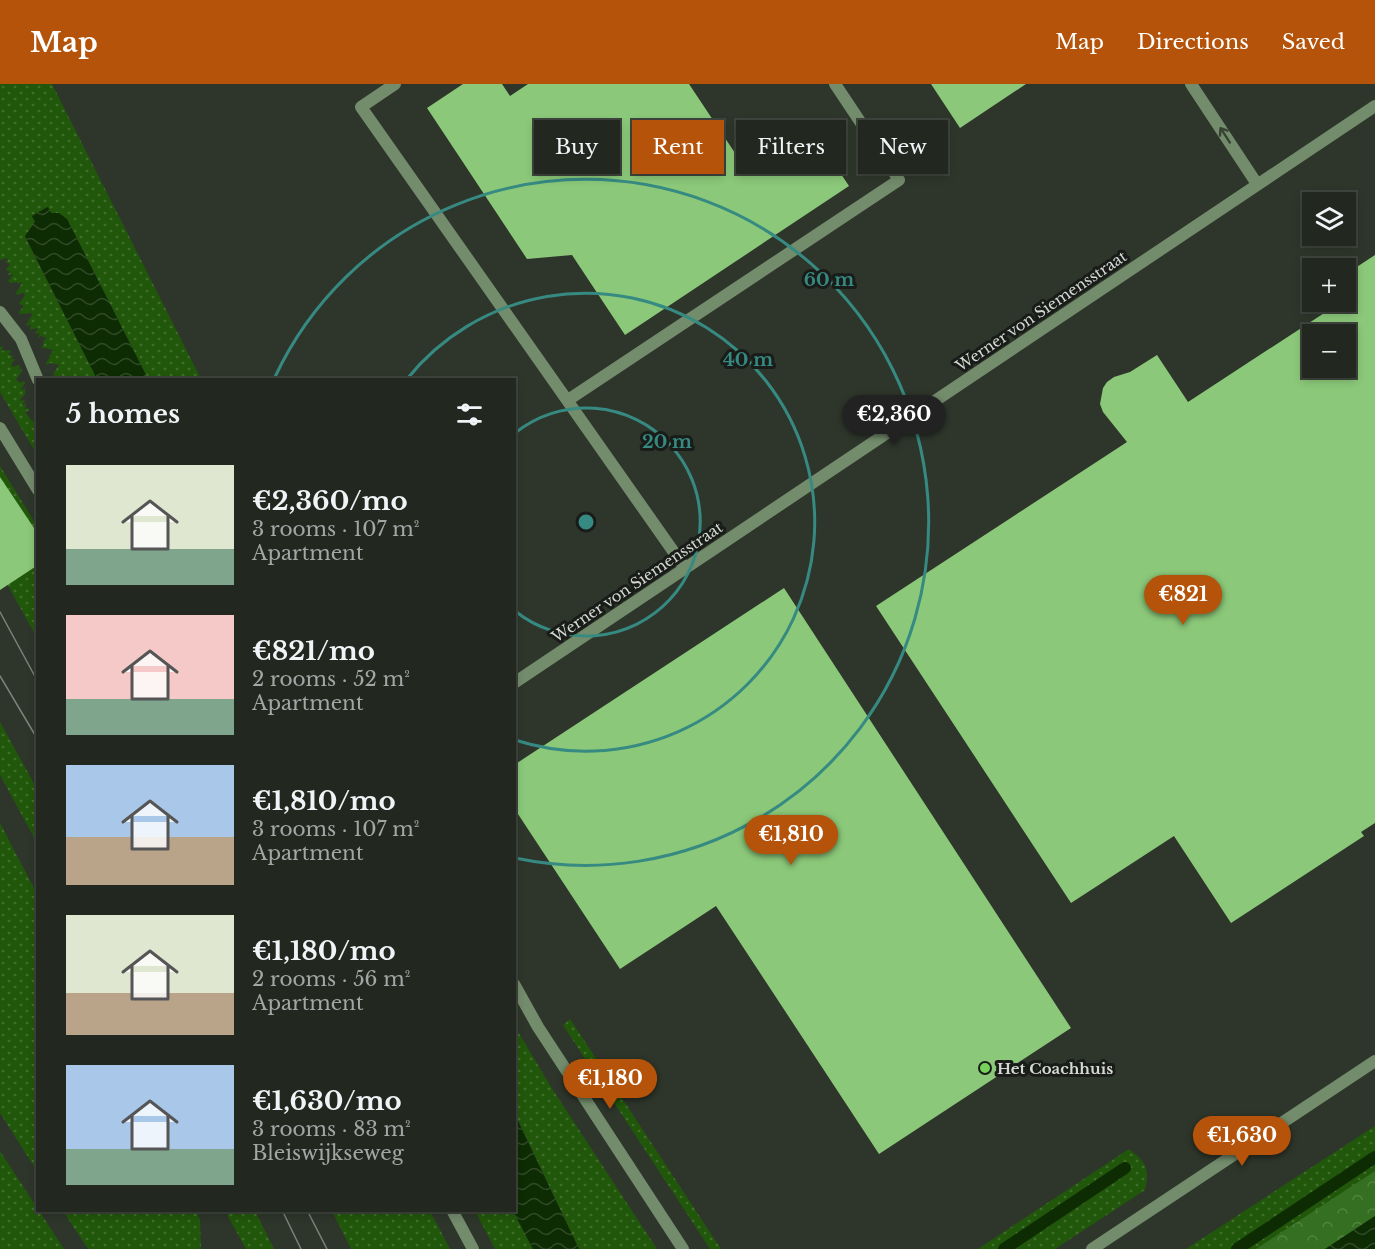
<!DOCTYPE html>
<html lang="en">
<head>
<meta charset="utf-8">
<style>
	:root { --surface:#222820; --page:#2a3029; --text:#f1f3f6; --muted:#a2a6a5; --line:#3f443e; --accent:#b45309 }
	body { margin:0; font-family:"Libre Baskerville",serif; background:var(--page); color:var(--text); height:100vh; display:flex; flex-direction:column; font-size:22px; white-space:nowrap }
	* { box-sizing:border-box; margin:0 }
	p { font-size:20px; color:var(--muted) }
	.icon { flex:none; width:33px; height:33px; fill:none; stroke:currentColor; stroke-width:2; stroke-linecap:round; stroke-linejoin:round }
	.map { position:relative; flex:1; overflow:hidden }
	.panel { position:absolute; left:36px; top:294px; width:480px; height:834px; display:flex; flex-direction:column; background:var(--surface); border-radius:0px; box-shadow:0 3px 9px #0003,0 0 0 2px var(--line) }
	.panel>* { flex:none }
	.guide { position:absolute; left:534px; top:36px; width:570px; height:54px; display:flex; gap:12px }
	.fabs { position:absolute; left:1302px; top:108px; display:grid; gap:12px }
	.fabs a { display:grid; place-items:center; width:54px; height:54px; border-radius:0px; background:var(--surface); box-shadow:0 3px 9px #0003,0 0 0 2px var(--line); font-size:30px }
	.price { position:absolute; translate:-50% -51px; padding:0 14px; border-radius:21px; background:var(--accent); color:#fff; font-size:20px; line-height:39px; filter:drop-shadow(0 2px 3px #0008) }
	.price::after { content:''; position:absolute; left:50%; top:36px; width:18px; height:14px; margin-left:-9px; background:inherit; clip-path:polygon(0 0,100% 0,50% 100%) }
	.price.selected { background:#222; color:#fff }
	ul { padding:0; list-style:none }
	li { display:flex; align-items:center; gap:18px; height:150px; padding:0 30px }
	li span { display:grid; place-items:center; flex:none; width:168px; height:120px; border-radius:0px; color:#555 }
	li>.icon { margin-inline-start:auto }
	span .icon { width:72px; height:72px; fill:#fffc; stroke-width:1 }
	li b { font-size:26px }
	h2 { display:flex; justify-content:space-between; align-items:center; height:72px; padding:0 30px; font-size:26px }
	.tag { padding:0 21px; border-radius:0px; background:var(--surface); box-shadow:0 3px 9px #0003,0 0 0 2px var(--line); font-size:21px; line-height:54px }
	.tag.selected { background:var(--accent); color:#fff }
	header { display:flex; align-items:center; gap:36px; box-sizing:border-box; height:84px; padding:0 30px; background:var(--accent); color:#fff }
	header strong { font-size:28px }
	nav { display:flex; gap:33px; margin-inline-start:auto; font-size:21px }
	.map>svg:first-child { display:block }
	.grass { fill:url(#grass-dots) }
	.forest { fill:url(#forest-crowns) }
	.water { fill:url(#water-waves) }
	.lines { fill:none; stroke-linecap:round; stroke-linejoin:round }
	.stream { stroke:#0d2c03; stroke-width:12 }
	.building { fill:#8bc879; fill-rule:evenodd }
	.service { stroke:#738c6c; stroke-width:12 }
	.pedestrian { stroke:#738c6c; stroke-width:12 }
	.minor { stroke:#738c6c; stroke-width:12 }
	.tertiary { stroke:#738c6c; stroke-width:12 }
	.tram { stroke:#7b8279; stroke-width:1.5 }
	.oneway { stroke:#384335 }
	.ring { fill:none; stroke:#368a82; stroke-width:3 }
	.poi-dot { fill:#77d259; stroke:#191c18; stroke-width:2 }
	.labels { text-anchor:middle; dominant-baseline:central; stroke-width:6; stroke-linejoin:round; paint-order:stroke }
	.street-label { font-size:15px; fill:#d4dad3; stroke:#191c18 }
	.poi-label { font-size:15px; font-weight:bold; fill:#d4dad3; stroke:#191c18; text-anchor:start }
	.centre { fill:#368a82; stroke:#191c18; stroke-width:3 }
	.ring-label { font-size:18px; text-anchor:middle; font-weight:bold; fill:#368a82; stroke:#191c18; stroke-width:6; stroke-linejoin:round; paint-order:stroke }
</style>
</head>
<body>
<header>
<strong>Map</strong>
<nav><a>Map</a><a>Directions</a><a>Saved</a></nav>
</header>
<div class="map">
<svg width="1375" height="1165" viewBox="0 0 1375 1165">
	<defs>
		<pattern id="grass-dots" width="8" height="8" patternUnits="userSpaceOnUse" patternTransform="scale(1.5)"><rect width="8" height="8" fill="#21570a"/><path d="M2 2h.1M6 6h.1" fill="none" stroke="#406f2d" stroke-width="1.8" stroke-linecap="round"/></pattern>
		<pattern id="forest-crowns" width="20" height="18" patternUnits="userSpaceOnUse" patternTransform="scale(1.5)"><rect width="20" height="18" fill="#356f22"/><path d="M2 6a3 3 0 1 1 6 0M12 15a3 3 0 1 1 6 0" fill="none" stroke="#518341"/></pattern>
		<pattern id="water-waves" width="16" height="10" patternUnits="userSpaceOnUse" patternTransform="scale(1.5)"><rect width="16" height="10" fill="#0d2c03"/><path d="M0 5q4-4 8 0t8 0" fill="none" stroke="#2f4a27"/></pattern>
	</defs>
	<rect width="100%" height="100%" fill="#2e362b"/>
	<path class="grass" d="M0,0h52l149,295h-53l-81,-160 -16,-6 -4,-6 -15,9 3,5 -10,16 72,142 -46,-1 3,-2 -1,-2 6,-9 -9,-2 -3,2 -1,-2 4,-6 -1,-2 3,-1 -1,-2 3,-2 -14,-3 3,-1 1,-6 3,-2 -6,-2 -3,2 2,-5 -4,1 -1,-2 3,-2 -1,-2 -7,2 1,-6 -4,2 -1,-2 3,-2 -1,-2 3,-2 1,-5 -12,1 -1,-2 5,-6 -5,-2 6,-9 -1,-2 -7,2 -1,-2 6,-10 -1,-1 -3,2 -1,-2 -7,1 -2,-2 5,-6 -1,-1 -3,2 -1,-2 3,-2 -5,-2 4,-6 -5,-2 3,-2 -1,-2 -7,2z
		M3,262l-1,5 8,-1 1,2 -3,2 5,2 -2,3h4l-4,6 1,2 7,-2 1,2 -2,4 3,-2 1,2 -6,9 5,3 3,-2 1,2 -4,6 1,1 3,-2v6l-5,6 1,1 3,-1 1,2 -3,2 1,1 3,-1 -1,5 3,-1 2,2 -5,2 7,9 5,-1v35l-37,-63v-45z
		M0,382l37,60v112l-37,-67z
		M0,638l37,67v54l-37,-68z
		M0,739l37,71v277l-37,-58z
		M570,935l151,230h-11l-147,-224z
		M514,941l37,62 106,162h-78l-64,-135z
		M1375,1042v123h-189z
		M1129,1065c17,13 21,19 16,41l-90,59h-77z
		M0,1067l64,98h-64z
		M63,1127h134l3,10 1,28h-113z
		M225,1127h30l19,38h-28z
		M332,1127h98l20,38h-99z
		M475,1127h38l20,38h-38z"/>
	<path class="forest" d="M1375,1087v45l-50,33h-69z"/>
	<path class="water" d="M48,123l3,6h8l8,6 81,160h-51l-72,-143 10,-14 -3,-6z
		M515,1030v1l64,134h-46l-20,-38z
		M1375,1132v33h-50z"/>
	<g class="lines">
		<path class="stream" d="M1004,1165l121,-81
			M1237,1165l138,-92"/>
	</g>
	<path class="building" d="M463,0h39l8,12 18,-12h161l56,84 64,-42 40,60 -224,149 -53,-80 -45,4 -100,-151z
		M931,0h95l-66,44z
		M1375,171v568l-14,9 3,4 -133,87 -57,-87 -103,67 -195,-297 251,-164 -24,-30 -3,-8 3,-16 4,-6 7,-5 16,-5 27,-17 31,47 153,-100h5v-28zM1312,250h34v34h-34z
		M0,393l38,57v31l-38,25z
		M784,504l287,440 -192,126 -163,-248 -96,63 -106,-161v-43z"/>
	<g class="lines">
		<path class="service" d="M395,0l-34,23 324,461
			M568,316l331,-220 -64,-96
			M0,344l38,62
			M452,1126l21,39"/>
		<path class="pedestrian" d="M0,228l21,27 17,41"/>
		<path class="minor" d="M1191,0l66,100
			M514,599l861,-577
			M514,900l24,43 145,222"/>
		<path class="tertiary" d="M1092,1165l283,-188"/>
		<path class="tram" d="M0,528l38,70
			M0,592l38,64
			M282,1126l19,39
			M307,1126l20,39"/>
	</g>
	<defs><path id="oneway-shaft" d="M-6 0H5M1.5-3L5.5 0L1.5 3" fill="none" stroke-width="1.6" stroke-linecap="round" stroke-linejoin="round" transform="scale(1.5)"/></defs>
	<use class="oneway" href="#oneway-shaft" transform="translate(1225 51) rotate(-123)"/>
	<g class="ring">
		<path d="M515 349A114 114 0 1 1 515 527"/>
		<path d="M407 295A229 229 0 1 1 515 656"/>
		<path d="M275 293A343 343 0 1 1 515 774"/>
	</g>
	<circle class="poi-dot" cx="985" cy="984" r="6"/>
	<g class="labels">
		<g class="street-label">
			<text transform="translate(1041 227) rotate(-34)">Werner von Siemensstraat</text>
			<text transform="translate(637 498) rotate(-34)">Werner von Siemensstraat</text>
		</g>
		<g class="poi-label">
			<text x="997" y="984">Het Coachhuis</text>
		</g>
	</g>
	<circle cx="586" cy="438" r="9" class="centre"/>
	<g class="ring-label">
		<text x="829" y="202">60 m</text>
		<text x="748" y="282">40 m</text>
		<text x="667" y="364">20 m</text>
	</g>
</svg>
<div class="fabs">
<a><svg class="icon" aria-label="layers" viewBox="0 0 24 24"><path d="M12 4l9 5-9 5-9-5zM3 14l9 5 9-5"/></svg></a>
<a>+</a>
<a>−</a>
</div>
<b class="price selected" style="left:894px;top:362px">€2,360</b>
<b class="price" style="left:1183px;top:542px">€821</b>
<b class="price" style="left:791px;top:782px">€1,810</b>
<b class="price" style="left:610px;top:1026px">€1,180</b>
<b class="price" style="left:1242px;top:1083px">€1,630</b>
<div class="guide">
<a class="tag">Buy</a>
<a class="tag selected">Rent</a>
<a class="tag">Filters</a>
<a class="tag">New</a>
</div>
<section class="panel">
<h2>5 homes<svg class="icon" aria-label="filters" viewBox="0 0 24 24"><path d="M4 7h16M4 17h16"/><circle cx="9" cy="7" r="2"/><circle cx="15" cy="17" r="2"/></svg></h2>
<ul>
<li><span style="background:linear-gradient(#dfe7d0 70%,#7fa58c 0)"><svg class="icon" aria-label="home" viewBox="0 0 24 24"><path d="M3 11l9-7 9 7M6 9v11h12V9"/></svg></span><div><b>€2,360/mo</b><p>3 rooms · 107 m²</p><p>Apartment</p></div></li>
<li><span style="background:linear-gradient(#f6c9c9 70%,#7fa58c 0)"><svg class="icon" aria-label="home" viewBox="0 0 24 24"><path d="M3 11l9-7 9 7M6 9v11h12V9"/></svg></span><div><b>€821/mo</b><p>2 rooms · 52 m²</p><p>Apartment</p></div></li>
<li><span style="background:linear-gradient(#a9c7e8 60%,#b9a48a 0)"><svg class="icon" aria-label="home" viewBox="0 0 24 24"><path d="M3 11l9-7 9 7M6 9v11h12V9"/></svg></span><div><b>€1,810/mo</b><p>3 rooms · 107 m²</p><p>Apartment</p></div></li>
<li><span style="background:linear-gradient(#dfe7d0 65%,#b9a48a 0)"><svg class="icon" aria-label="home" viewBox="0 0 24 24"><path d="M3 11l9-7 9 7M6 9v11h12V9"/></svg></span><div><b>€1,180/mo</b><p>2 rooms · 56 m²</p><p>Apartment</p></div></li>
<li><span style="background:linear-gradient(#a9c7e8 70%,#7fa58c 0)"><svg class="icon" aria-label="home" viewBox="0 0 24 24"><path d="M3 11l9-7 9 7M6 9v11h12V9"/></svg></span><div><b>€1,630/mo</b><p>3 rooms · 83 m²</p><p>Bleiswijkseweg</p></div></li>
</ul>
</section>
</div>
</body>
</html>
